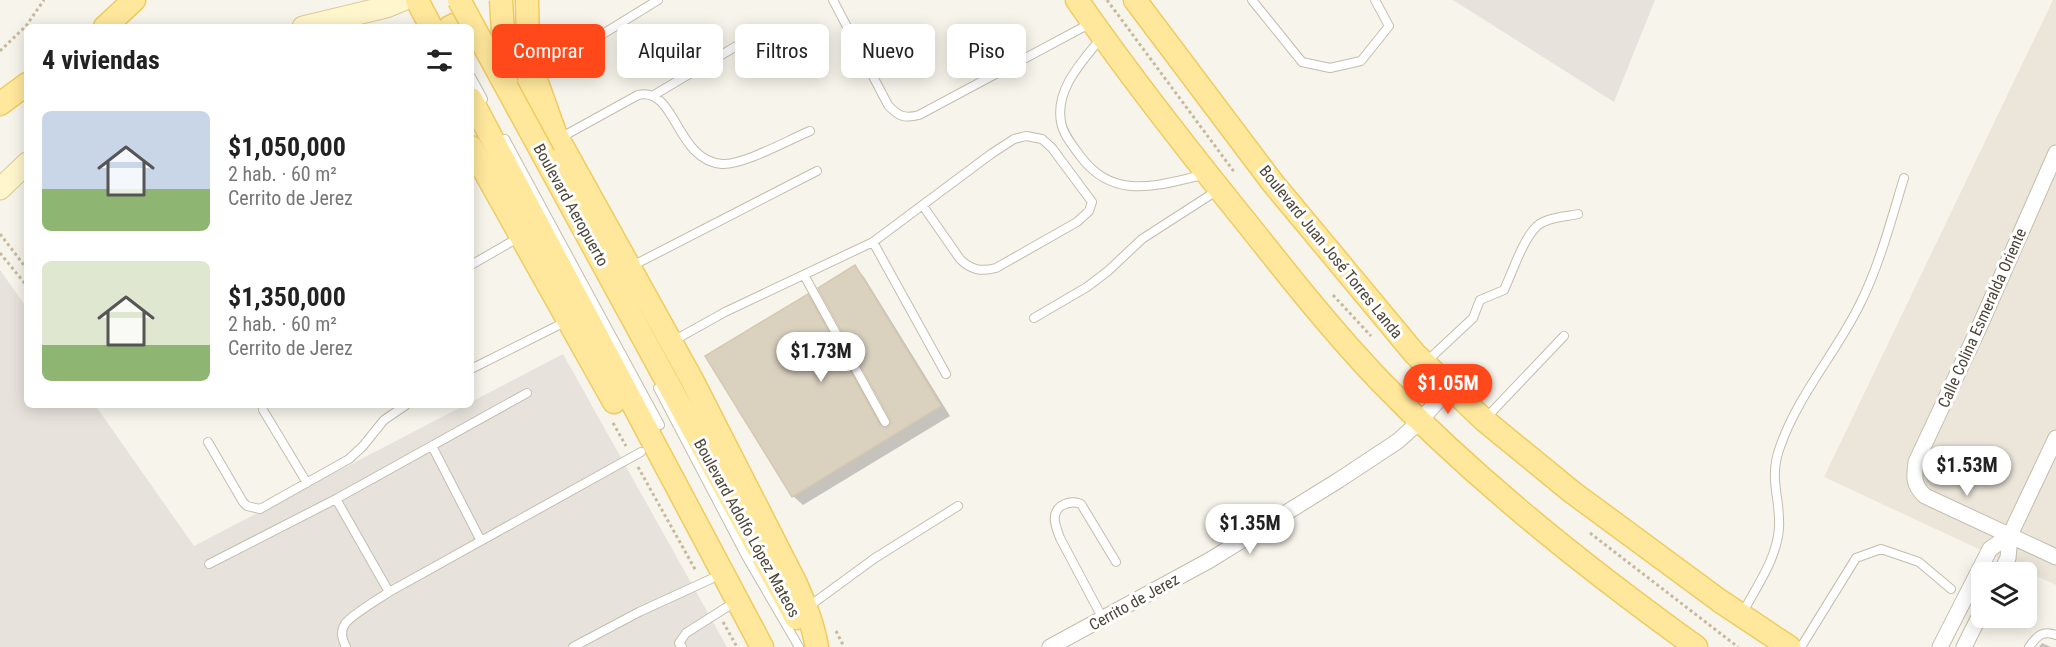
<!DOCTYPE html>
<html lang="es">
<head>
<meta charset="utf-8">
<style>
	:root { --surface:#fff; --page:#f6f6f6; --text:#222; --muted:#767676; --accent:#ff491a }
	body { margin:0; font-family:"Roboto Condensed",sans-serif; background:var(--page); color:var(--text); height:100vh; display:flex; flex-direction:column; font-size:22px; white-space:nowrap }
	* { box-sizing:border-box; margin:0 }
	p { font-size:20px; color:var(--muted) }
	.icon { flex:none; width:33px; height:33px; fill:none; stroke:currentColor; stroke-width:2; stroke-linecap:round; stroke-linejoin:round }
	.map { position:relative; flex:1; overflow:hidden }
	.drawer { position:absolute; left:24px; top:24px; width:450px; height:384px; display:flex; flex-direction:column; background:var(--surface); border-radius:9px; box-shadow:0 3px 15px #0003 }
	.drawer>* { flex:none }
	.hud { position:absolute; left:492px; top:24px; width:570px; height:54px; display:flex; gap:12px }
	.buttons { position:absolute; left:1971px; top:562px; display:grid; gap:12px }
	.buttons a { display:grid; place-items:center; width:66px; height:66px; border-radius:9px; background:var(--surface); box-shadow:0 3px 15px #0003; font-size:30px }
	.price { position:absolute; translate:-50% -51px; padding:0 14px; border-radius:21px; background:#fff; color:#222; font-size:20px; line-height:39px; filter:drop-shadow(0 2px 3px #0008) }
	.price::after { content:''; position:absolute; left:50%; top:36px; width:18px; height:14px; margin-left:-9px; background:inherit; clip-path:polygon(0 0,100% 0,50% 100%) }
	.price.current { background:var(--accent); color:#fff }
	ul { padding:0; list-style:none }
	li { display:flex; align-items:center; gap:18px; height:150px; padding:0 18px }
	li span { display:grid; place-items:center; flex:none; width:168px; height:120px; border-radius:9px; color:#555 }
	li>.icon { margin-inline-start:auto }
	span .icon { width:72px; height:72px; fill:#fffc; stroke-width:1 }
	li b { font-size:26px }
	h2 { display:flex; justify-content:space-between; align-items:center; height:72px; padding:0 18px; font-size:26px }
	.chip { padding:0 21px; border-radius:9px; background:var(--surface); box-shadow:0 3px 15px #0003; font-size:21px; line-height:54px }
	.chip.current { background:var(--accent); color:#fff }
	.map>svg:first-child { display:block }
	.residential { fill:#ebe6d9 }
	.industrial { fill:#e7e3dc }
	.shadow { fill:#0003 }
	.building { fill:#dad1bf; stroke:#d5c9b1; stroke-width:1.5 }
	.lines { fill:none; stroke-linecap:round; stroke-linejoin:round }
	.lane-casing { stroke:#c4bdac; stroke-width:10 }
	.street-casing { stroke:#c4bdac; stroke-width:17 }
	.secondary-casing { stroke:#dbcc97; stroke-width:23 }
	.primary-casing { stroke:#f0cc60; stroke-width:25 }
	.path { stroke:#c7ba9c; stroke-width:3; stroke-dasharray:3 3; stroke-linecap:butt }
	.lane { stroke:#fff; stroke-width:8 }
	.street { stroke:#fff; stroke-width:15 }
	.secondary { stroke:#fff6cd; stroke-width:21 }
	.primary { stroke:#ffe89c; stroke-width:22 }
	.primary-bridge-casing { stroke:#f0cc60; stroke-width:25; stroke-linecap:butt }
	.primary-bridge { stroke:#ffe89c; stroke-width:22 }
	.labels { text-anchor:middle; dominant-baseline:central; stroke-width:6; stroke-linejoin:round; paint-order:stroke }
	.street-label { font-size:16px; fill:#4c4538; stroke:#fff }
</style>
</head>
<body>
<div class="map">
<svg width="2056" height="647" viewBox="0 0 2056 647">
	<rect width="100%" height="100%" fill="#f7f4eb"/>
	<path class="residential" d="M2053,0h3v585l-232,-108z"/>
	<path class="industrial" d="M1453,0h202l-41,102z
		M0,270l27,38v97h68l99,141 271,-141h6v-3l92,-48 164,293h-727z"/>
	<path class="shadow" d="M855,267l9,10 86,139 -147,89 -10,-9 14,-200 10,9 68,124 4,-1 3,-5z
		M2042,643l9,4h-12z"/>
	<path class="building" d="M855,265l86,141 -149,91 -87,-141 103,-62 72,131 4,3 4,-1 3,-4 -1,-4 -72,-131z"/>
	<g class="lines">
		<g class="lane-casing">
			<path id="lane" d="M833,0l55,105c10,11 16,14 31,10l172,-92
				M1252,0l50,62 28,6 31,-7 28,-35 -14,-26
				M1101,38c-19,24 -46,51 -40,84 2,13 13,25 20,35 13,17 28,27 50,29 24,2 48,-6 72,-11
				M538,74l120,-74
				M471,77l12,22
				M654,95l106,-63
				M560,138l78,-43c38,-9 38,66 84,69 22,1 66,-24 88,-33
				M505,139l155,286
				M873,242l118,-88 23,-15 12,-3 16,3 10,9 40,54 -3,9 -12,11 -81,46c-15,4 -25,2 -36,-9l-37,-53
				M471,265l47,-27
				M632,266l185,-95
				M804,275l81,147
				M1034,318l53,-31 21,-16 34,-32 76,-49
				M673,341l52,-29 148,-70 73,132
				M1426,362l47,-44 7,-18 24,-10c8,-17 19,-51 33,-64 11,-9 28,-9 41,-12
				M471,369l96,-48
				M658,388l88,168 53,91
				M263,410l44,73
				M1485,419l79,-83
				M208,442l35,60 4,4 13,3 89,-50 14,-13 21,-26 22,-15
				M432,446l49,95
				M336,499l191,-106
				M209,564l127,-65 53,93c-10,7 -38,23 -44,32 -5,8 -3,15 1,23
				M389,592l252,-140
				M808,607l67,-49 83,-52
				M1743,612c14,-26 34,-54 36,-84 2,-29 -11,-49 1,-81 18,-52 56,-94 80,-143 20,-40 31,-84 44,-126
				M1103,619l-43,-81c-4,-11 -10,-24 1,-32 7,-4 13,-5 20,-2l35,58
				M573,647l66,-35 72,-33
				M682,647l-3,-4 7,-10 41,-26
				M1801,647l55,-89 25,-9 38,13 32,27
				M2029,647c8,-11 13,-17 27,-12"/>
		</g>
		<g class="street-casing">
			<path id="street" d="M2056,153l-79,179 -61,130c-2,15 -3,23 9,34l131,61
				M2000,573l8,-15 2,-23 46,-97
				M1050,647l160,-87 129,-80 59,-39 22,-20 30,-34
				M1940,647l50,-98 20,-14
				M1964,647l18,-36"/>
		</g>
		<g class="secondary-casing">
			<path id="secondary" d="M303,27l83,-20 17,-7
				M0,189l27,-26"/>
		</g>
		<g class="primary-casing">
			<path id="primary" d="M417,0l14,27
				M527,0l1,41 7,36 20,56 136,245 105,206c9,21 17,40 21,63
				M1077,0c54,78 113,153 173,227 42,53 84,106 131,155 96,99 204,185 315,265
				M1135,0l137,182 143,172 69,66 88,72 148,109 69,46
				M105,27l29,-27
				M450,27l4,-2 16,2
				M502,52l25,44 10,15
				M471,99l291,548
				M0,104l27,-20
				M471,147l143,255
				M544,156l252,462"/>
		</g>
		<path class="path" d="M1107,0l128,173
			M0,51l26,-25 18,-26
			M0,234l27,35
			M0,253l27,33
			M1333,295l38,41
			M613,423l13,23
			M638,467l58,104
			M1590,533l148,114
			M723,622l14,25
			M836,631l8,16"/>
		<use href="#lane" class="lane"/>
		<use href="#street" class="street"/>
		<use href="#secondary" class="secondary"/>
		<use href="#primary" class="primary"/>
		<g class="primary-bridge-casing">
			<path id="primary-bridge" d="M459,0l85,156
				M501,0l5,81"/>
		</g>
		<use href="#primary-bridge" class="primary-bridge"/>
	</g>
	<g class="labels">
		<g class="street-label">
			<text transform="translate(571 205) rotate(61)">Boulevard Aeropuerto</text>
			<text transform="translate(1331 252) rotate(51)">Boulevard Juan José Torres Landa</text>
			<text transform="translate(1982 318) rotate(-66)">Calle Colina Esmeralda Oriente</text>
			<text transform="translate(747 528) rotate(61)">Boulevard Adolfo López Mateos</text>
			<text transform="translate(1134 602) rotate(-29)">Cerrito de Jerez</text>
		</g>
	</g>
</svg>
<div class="buttons">
<a><svg class="icon" aria-label="layers" viewBox="0 0 24 24"><path d="M12 4l9 5-9 5-9-5zM3 14l9 5 9-5"/></svg></a>
</div>
<b class="price" style="left:821px;top:383px">$1.73M</b>
<b class="price current" style="left:1448px;top:415px">$1.05M</b>
<b class="price" style="left:1967px;top:497px">$1.53M</b>
<b class="price" style="left:1250px;top:555px">$1.35M</b>
<div class="hud">
<a class="chip current">Comprar</a>
<a class="chip">Alquilar</a>
<a class="chip">Filtros</a>
<a class="chip">Nuevo</a>
<a class="chip">Piso</a>
</div>
<section class="drawer">
<h2>4 viviendas<svg class="icon" aria-label="filters" viewBox="0 0 24 24"><path d="M4 7h16M4 17h16"/><circle cx="9" cy="7" r="2"/><circle cx="15" cy="17" r="2"/></svg></h2>
<ul>
<li><span style="background:linear-gradient(#c9d6e8 65%,#8fb573 0)"><svg class="icon" aria-label="home" viewBox="0 0 24 24"><path d="M3 11l9-7 9 7M6 9v11h12V9"/></svg></span><div><b>$1,050,000</b><p>2 hab. · 60 m²</p><p>Cerrito de Jerez</p></div></li>
<li><span style="background:linear-gradient(#dfe7d0 70%,#8fb573 0)"><svg class="icon" aria-label="home" viewBox="0 0 24 24"><path d="M3 11l9-7 9 7M6 9v11h12V9"/></svg></span><div><b>$1,350,000</b><p>2 hab. · 60 m²</p><p>Cerrito de Jerez</p></div></li>
</ul>
</section>
</div>
</body>
</html>
